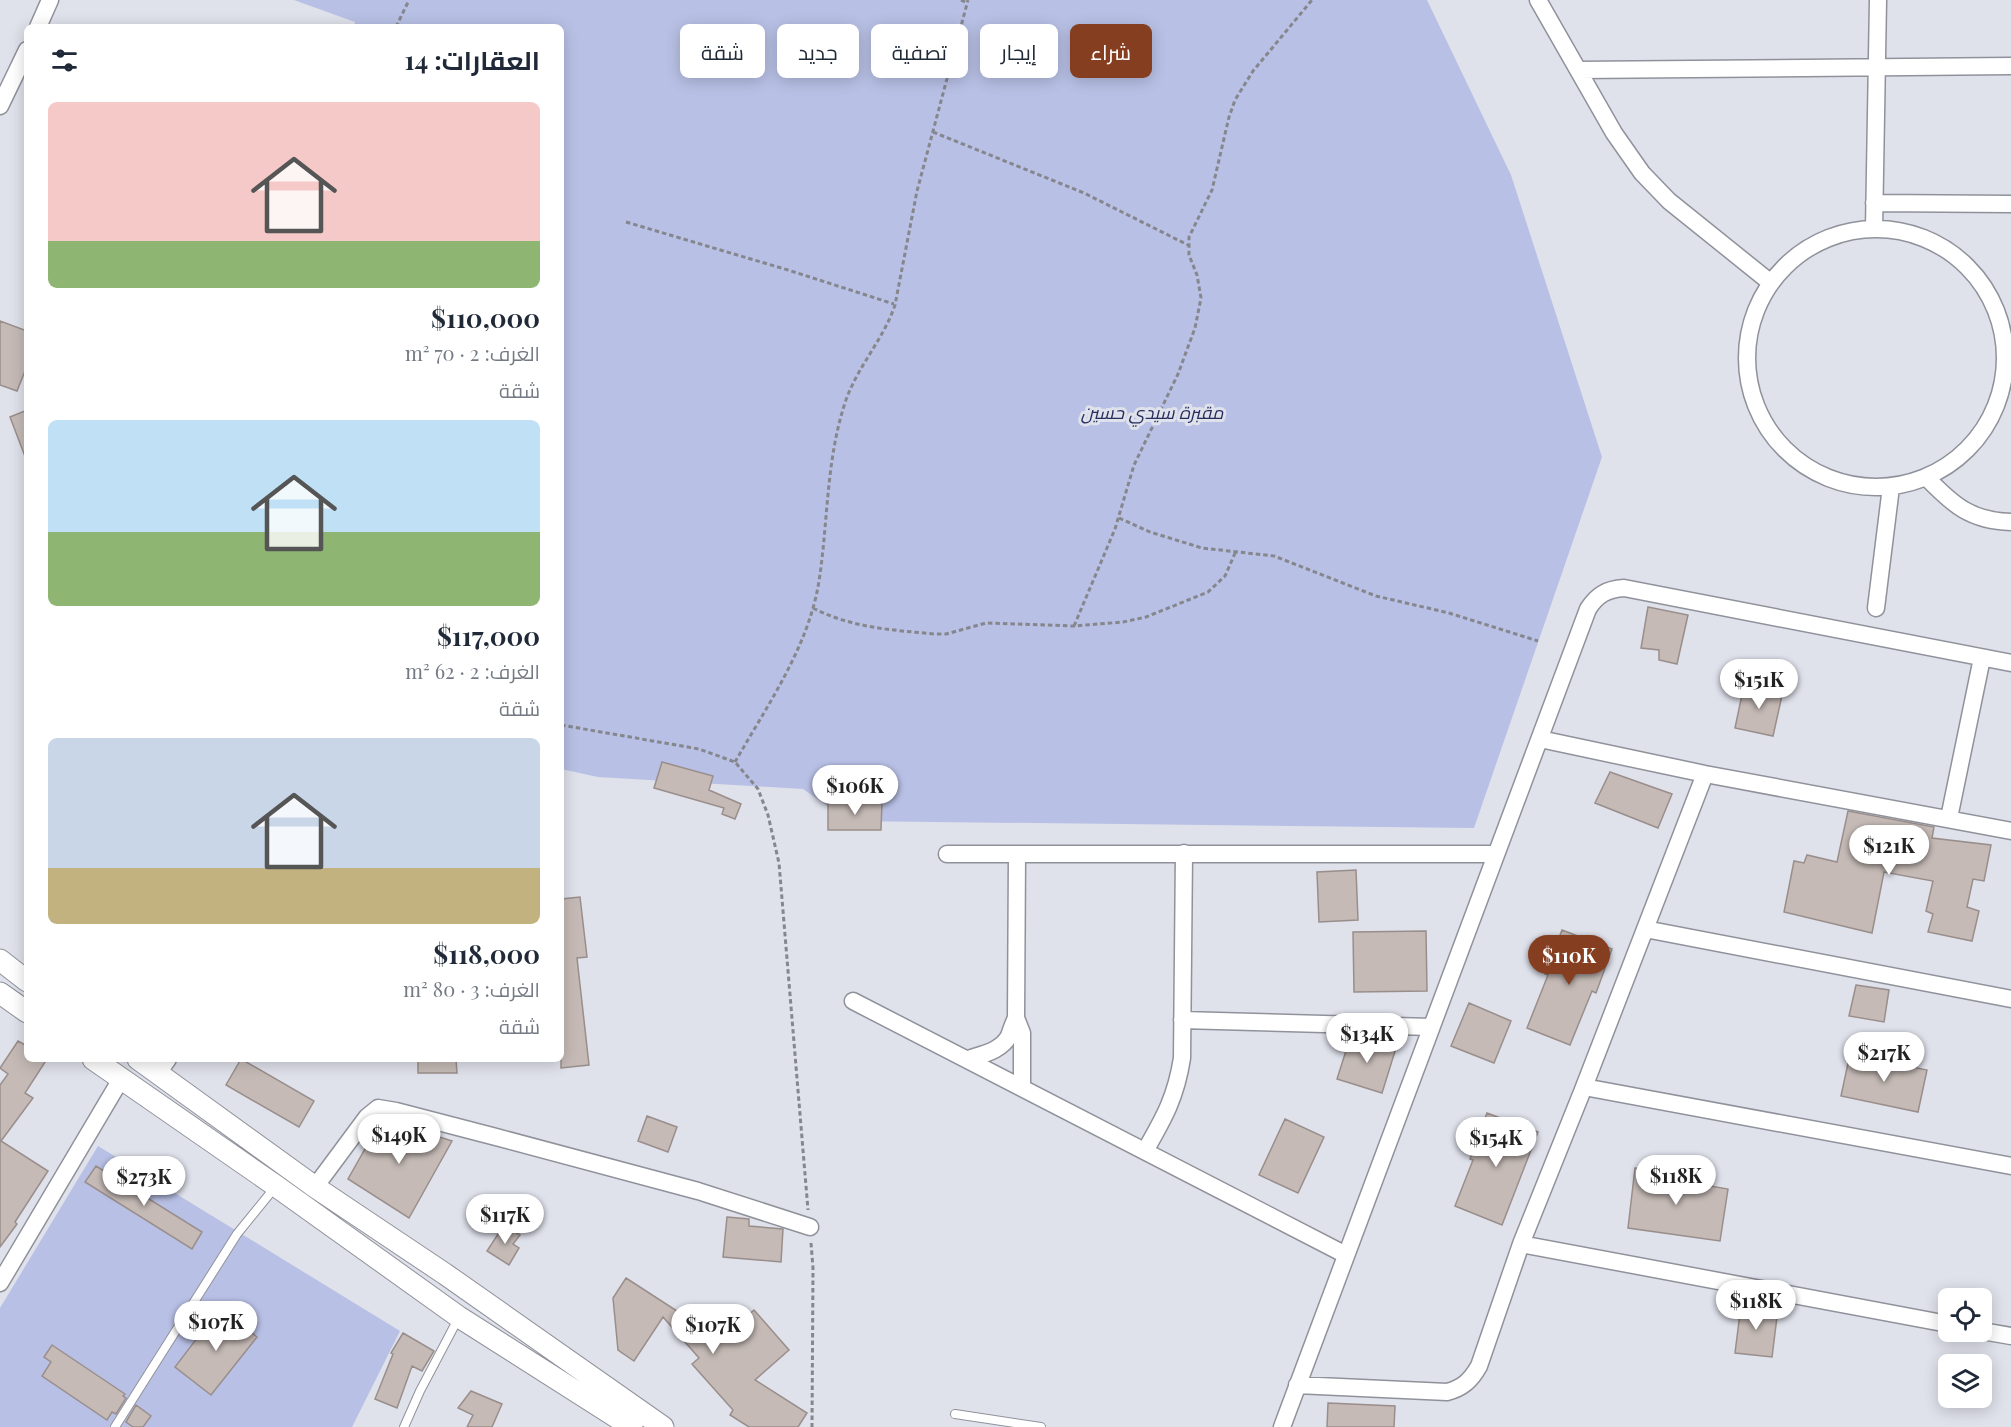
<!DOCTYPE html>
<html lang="ar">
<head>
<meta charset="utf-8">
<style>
	:root { --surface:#fff; --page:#f6f6f7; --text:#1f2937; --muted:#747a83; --accent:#863e21 }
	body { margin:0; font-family:"Playfair Display",Cairo,serif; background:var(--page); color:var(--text); direction:rtl; height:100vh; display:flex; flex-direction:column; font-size:22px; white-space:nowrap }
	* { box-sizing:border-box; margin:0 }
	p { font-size:20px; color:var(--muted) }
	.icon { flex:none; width:33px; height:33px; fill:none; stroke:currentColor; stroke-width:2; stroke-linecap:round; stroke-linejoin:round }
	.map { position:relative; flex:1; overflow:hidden; direction:ltr }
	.panel { position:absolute; left:24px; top:24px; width:540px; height:1038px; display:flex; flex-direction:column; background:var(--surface); border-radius:9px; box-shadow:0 3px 15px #0003; direction:rtl }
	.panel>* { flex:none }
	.top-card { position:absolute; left:582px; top:24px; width:570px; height:54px; direction:rtl; display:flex; gap:12px }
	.fabs { position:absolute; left:1938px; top:1288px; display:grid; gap:12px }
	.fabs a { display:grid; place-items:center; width:54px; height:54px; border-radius:9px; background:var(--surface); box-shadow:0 3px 15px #0003; font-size:30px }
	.price { position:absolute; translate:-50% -51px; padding:0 14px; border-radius:21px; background:#fff; color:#222; font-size:20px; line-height:39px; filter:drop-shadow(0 2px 3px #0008) }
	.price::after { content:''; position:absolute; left:50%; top:36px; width:18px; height:14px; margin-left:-9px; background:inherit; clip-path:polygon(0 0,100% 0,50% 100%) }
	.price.current { background:var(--accent); color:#fff }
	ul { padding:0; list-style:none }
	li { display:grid; align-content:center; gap:12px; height:318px; padding:0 24px }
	li span { display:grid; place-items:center; height:186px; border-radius:9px; color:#555 }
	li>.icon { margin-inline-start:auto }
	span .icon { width:108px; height:108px; fill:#fffc; stroke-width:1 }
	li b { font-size:26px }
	h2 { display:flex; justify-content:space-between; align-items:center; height:72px; padding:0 24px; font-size:26px }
	.tag { padding:0 21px; border-radius:9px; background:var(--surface); box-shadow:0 3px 15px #0003; font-size:21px; line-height:54px }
	.tag.current { background:var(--accent); color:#fff }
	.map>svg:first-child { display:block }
	.green { fill:#b8c0e5 }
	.building { fill:#c5bab6; stroke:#998e8b; stroke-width:1.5 }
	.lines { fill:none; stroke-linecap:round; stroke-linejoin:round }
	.service-casing { stroke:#90929b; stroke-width:10 }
	.minor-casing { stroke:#90929b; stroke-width:19 }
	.tertiary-casing { stroke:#90929b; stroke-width:23 }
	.path { stroke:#85878d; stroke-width:3; stroke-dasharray:4.5 3; stroke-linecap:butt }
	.service { stroke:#fff; stroke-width:8 }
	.minor { stroke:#fff; stroke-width:16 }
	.tertiary { stroke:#fff; stroke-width:21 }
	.labels { text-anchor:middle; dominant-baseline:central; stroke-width:6; stroke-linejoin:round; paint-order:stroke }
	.park-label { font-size:18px; font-style:italic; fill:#272d5d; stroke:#dfe1eb }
</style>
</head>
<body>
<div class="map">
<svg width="2011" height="1427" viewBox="0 0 2011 1427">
	<rect width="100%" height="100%" fill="#dfe1eb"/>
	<path class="green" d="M294,0h1133l84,175 91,282 -128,371 -625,-7 -46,-32 -205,-12 -37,-8v-742h-207l1,-5z
		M98,1146l302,185 -48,96h-352v-119z"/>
	<path class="building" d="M0,321l27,10v35l-10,25 -17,-6z
		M27,410v49h-1l-16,-42z
		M1648,607l40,8 -11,49 -18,-4v-10l-18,-2z
		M1744,685l39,6 -10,45 -38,-8z
		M662,762l51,14 -4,14 32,14 -6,15 -13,-5 2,-6 -70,-20z
		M1610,772l62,22 -14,34 -63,-25z
		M828,802h54l-1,28h-53z
		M1848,811l86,16 -2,11 59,7 -7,36 -11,-2 -6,28 12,4 -7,30 -44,-9 5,-18 -7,-3 7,-30 -49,-9 -12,61 -88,-21 10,-51 10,2 3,-8 30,7z
		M1356,870l2,50 -39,2 -2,-50z
		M580,897l7,60 -10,1 12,107 -28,3v-169z
		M1562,930l50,19 -16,44 -4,-2 -22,54 -43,-17 21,-53 -3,-1z
		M1426,931l1,60 -73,1 -1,-60z
		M1856,985l33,5 -5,32 -35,-6z
		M1469,1003l42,18 -17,42 -43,-17z
		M1351,1035l45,13 -14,45 -45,-14z
		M18,1041l9,5v13h20l-22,34 8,5 -32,43 47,30 -33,51 2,2 -17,23v-162l8,-11 -8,-6z
		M1850,1054l77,16 -9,42 -77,-16z
		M241,1059l73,42 -15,26 -73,-42z
		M418,1059h38l1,14h-39z
		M1487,1113l51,19 -36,93 -47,-19 18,-46 -3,-1z
		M647,1116l30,11 -9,25 -30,-11z
		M382,1119l70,22 -43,77 -61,-39z
		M1285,1119l39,18 -26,56 -39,-18z
		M96,1166l106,66 -10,17 -107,-67z
		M1635,1168l42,5 -1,7 52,9 -8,52 -92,-13z
		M727,1217l22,2v7l34,3 -2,33 -58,-5z
		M504,1225l16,10 -7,9 6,4 -10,17 -22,-14z
		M626,1278l57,37 4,-4 28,33 39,-34 35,40 -34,30 52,33 -9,14h-49l-19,-12 3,-5 -41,-46 7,-6 -36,-41 -29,44 -16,-11 -5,-52z
		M1741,1305l37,4 -6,48 -37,-4z
		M220,1308l37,29 -46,58 -36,-28z
		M403,1333l31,18 -12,20 -10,-5 -15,42 -22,-9 18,-45 -2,-1z
		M52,1345l73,49 -2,2 3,2 -10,16 -4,-2 -5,8 -65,-44 9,-14 -7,-5z
		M471,1391l31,13 -10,23h-25l6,-12 -15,-7z
		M1328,1403l67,3 -1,21h-67z
		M136,1405l15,11 -8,11h-10l-7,-5z"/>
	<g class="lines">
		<g class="service-casing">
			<path id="service" d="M955,1414l86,13
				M115,1427l122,-193 39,-48
				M404,1427l16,-36 39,-74"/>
		</g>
		<g class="minor-casing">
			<path id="minor" d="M1538,0l76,133 28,40 27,28 102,82
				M38,27l12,-27
				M1578,70l433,-4
				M0,106l27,-56
				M1874,203l137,1
				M1747 358a129 129 0 1 1 258 0a129 129 0 1 1-258 0Z
				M1874,229l4,-229
				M1926,477c27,28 45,44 85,45
				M1876,608l15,-121
				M1540,739l165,35 306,57
				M1705,774l-121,313 427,79
				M1949,818l33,-160
				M947,854h549
				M1017,854l-1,164 6,15v54
				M1645,929l366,70
				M853,1001l493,254
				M1182,1020l249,7
				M968,1059c15,-5 33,-8 41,-23 2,-6 4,-12 7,-18
				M158,1073l10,-14
				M1145,1151c19,-33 31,-54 37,-93l2,-205
				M315,1187l52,-70 11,-9 18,3 100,26 202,54 112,36
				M1521,1244l427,80
				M0,1283l121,-204
				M1982,1331l29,5
				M1297,1385l150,7c16,-4 24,-12 32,-26l42,-122 63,-157
				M1282,1427l306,-818c9,-14 19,-20 36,-21l387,75"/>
		</g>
		<g class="tertiary-casing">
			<path id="tertiary" d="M0,960l27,21
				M0,993l27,19
				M93,1059l183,127 183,131 173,110
				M138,1059l177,128 130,87 218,153"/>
		</g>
		<path class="path" d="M961,0l6,3
			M396,27l13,-27
			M933,132l151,61 104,52
			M626,222l162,48 106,34
			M1119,518l31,14 52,16 72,8 102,40 73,17 89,28
			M813,608c39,20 79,22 122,26h11l40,-11 88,3 49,-4 23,-5 62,-25 17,-16 11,-25
			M1074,626l41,-97 19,-64 44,-91 17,-46 6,-30 -4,-23 -8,-20v-18l23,-47 17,-73 6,-17 18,-29 59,-71
			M561,725l138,24 36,13 23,27 10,26 11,48 29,347
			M735,762c32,-56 74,-116 84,-181 9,-58 7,-118 25,-175 11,-37 39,-65 51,-101l22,-114 51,-191
			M811,1243l2,25 -1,159"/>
		<use href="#service" class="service"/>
		<use href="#minor" class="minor"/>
		<use href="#tertiary" class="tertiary"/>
	</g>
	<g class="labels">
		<g class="park-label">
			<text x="1152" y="412">مقبرة سيدي حسين</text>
		</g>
	</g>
</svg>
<div class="fabs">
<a><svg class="icon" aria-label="locate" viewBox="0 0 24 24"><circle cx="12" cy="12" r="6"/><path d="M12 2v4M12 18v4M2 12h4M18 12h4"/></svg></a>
<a><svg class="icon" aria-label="layers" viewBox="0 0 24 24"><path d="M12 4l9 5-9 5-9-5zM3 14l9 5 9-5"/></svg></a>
</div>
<b class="price" style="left:1759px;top:710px">$151K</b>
<b class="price" style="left:855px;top:816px">$106K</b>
<b class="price" style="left:1889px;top:876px">$121K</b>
<b class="price current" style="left:1569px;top:986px">$110K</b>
<b class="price" style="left:1367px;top:1064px">$134K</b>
<b class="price" style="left:1884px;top:1083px">$217K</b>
<b class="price" style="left:399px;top:1165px">$149K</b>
<b class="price" style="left:1496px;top:1168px">$154K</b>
<b class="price" style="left:1676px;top:1206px">$118K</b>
<b class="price" style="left:144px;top:1207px">$273K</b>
<b class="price" style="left:505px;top:1245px">$117K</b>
<b class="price" style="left:1756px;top:1331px">$118K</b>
<b class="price" style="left:216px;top:1352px">$107K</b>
<b class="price" style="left:713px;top:1355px">$107K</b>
<div class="top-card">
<a class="tag current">شراء</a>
<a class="tag">إيجار</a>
<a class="tag">تصفية</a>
<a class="tag">جديد</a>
<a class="tag">شقة</a>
</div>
<section class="panel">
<h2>العقارات: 14<svg class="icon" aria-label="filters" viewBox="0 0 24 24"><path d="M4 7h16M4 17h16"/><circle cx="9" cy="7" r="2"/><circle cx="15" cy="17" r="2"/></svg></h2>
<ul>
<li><span style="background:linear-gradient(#f6c9c9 75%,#8fb573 0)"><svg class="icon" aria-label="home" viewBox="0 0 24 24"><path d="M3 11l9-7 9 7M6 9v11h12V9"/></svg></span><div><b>$110,000</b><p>الغرف: 2 · 70 m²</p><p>شقة</p></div></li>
<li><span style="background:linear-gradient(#bfe0f5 60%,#8fb573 0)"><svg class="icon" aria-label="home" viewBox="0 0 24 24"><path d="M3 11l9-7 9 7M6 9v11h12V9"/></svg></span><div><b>$117,000</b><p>الغرف: 2 · 62 m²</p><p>شقة</p></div></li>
<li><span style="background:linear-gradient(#c9d6e8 70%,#c2b280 0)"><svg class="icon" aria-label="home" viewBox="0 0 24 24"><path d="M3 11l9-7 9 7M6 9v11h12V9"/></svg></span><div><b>$118,000</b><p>الغرف: 3 · 80 m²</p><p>شقة</p></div></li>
</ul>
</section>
</div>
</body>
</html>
